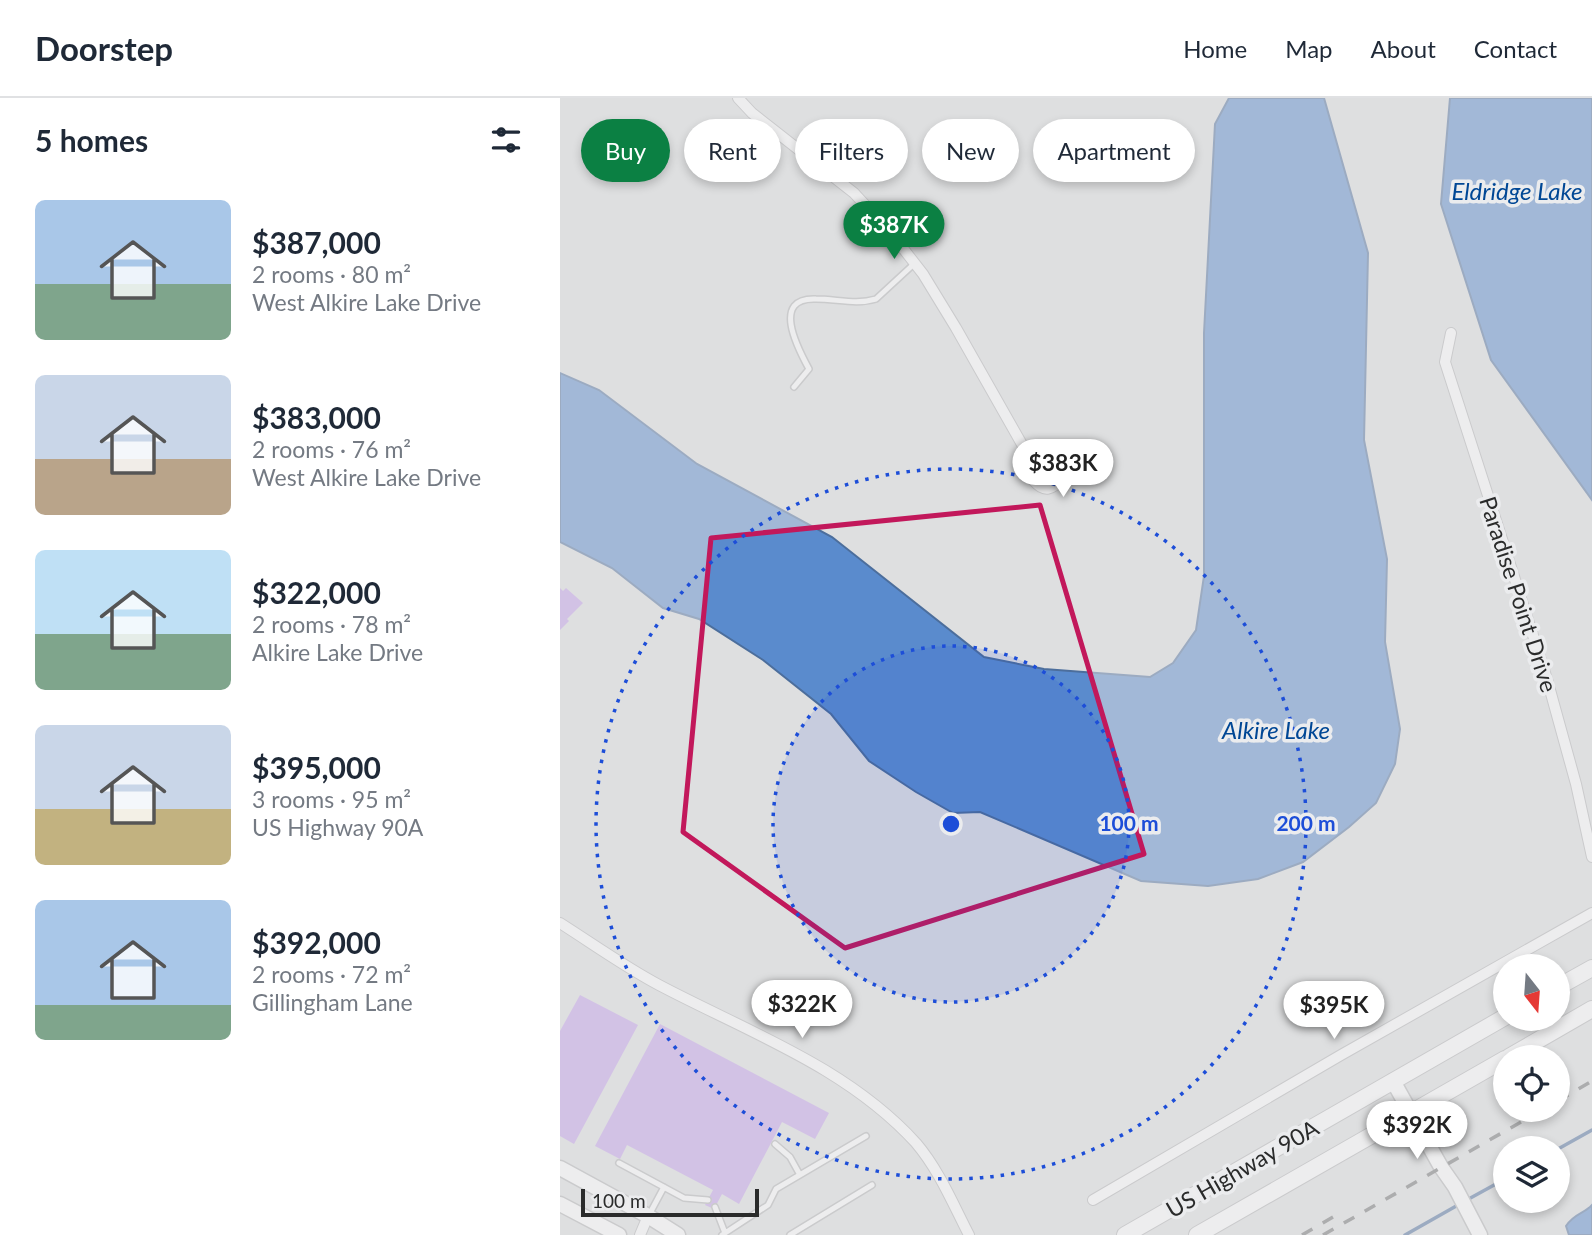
<!DOCTYPE html>
<html lang="en">
<head>
<meta charset="utf-8">
<style>
	:root { --surface:#fff; --page:#f6f6f7; --text:#1f2937; --muted:#747a83; --line:#e0e1e3; --accent:#0b8043 }
	body { margin:0; font-family:Lato,sans-serif; background:var(--page); color:var(--text); height:100vh; display:flex; flex-direction:column; font-size:26px; white-space:nowrap }
	* { box-sizing:border-box; margin:0 }
	p { font-size:23px; color:var(--muted) }
	.icon { flex:none; width:38px; height:38px; fill:none; stroke:currentColor; stroke-width:2; stroke-linecap:round; stroke-linejoin:round }
	.map { position:relative; flex:1; overflow:hidden }
	.side { display:flex; flex-direction:column; background:var(--surface); width:560px }
	.side>* { flex:none }
	.banner { position:absolute; left:21px; top:21px; width:665px; height:63px; display:flex; gap:14px }
	.needle { width:46px; rotate:163deg }
	.controls { position:absolute; left:933px; top:856px; display:grid; gap:14px }
	.controls a { display:grid; place-items:center; width:77px; height:77px; border-radius:50%; background:var(--surface); box-shadow:0 4px 10px #0003; font-size:35px }
	.scale { position:absolute; left:21px; bottom:18px; width:178px; box-sizing:border-box; padding-left:7px; border:4px solid #2a2b2b; border-top:0; font-size:19px; line-height:24px; white-space:nowrap; color:#2a2b2b; -webkit-text-stroke:5px #ebecee; paint-order:stroke }
	.price { position:absolute; translate:-50% -60px; padding:0 16px; border-radius:24px; background:#fff; color:#222; font-size:23px; line-height:46px; filter:drop-shadow(0 2px 4px #0008) }
	.price::after { content:''; position:absolute; left:50%; top:42px; width:21px; height:16px; margin-left:-10px; background:inherit; clip-path:polygon(0 0,100% 0,50% 100%) }
	.price.on { background:var(--accent); color:#fff }
	ul { padding:0; list-style:none }
	li { display:flex; align-items:center; gap:21px; height:175px; padding:0 35px }
	li span { display:grid; place-items:center; flex:none; width:196px; height:140px; border-radius:10px; color:#555 }
	li>.icon { margin-inline-start:auto }
	span .icon { width:84px; height:84px; fill:#fffc; stroke-width:1 }
	li b { font-size:30px }
	h2 { display:flex; justify-content:space-between; align-items:center; height:84px; padding:0 35px; font-size:30px }
	.pill { padding:0 24px; border-radius:32px; background:var(--surface); box-shadow:0 4px 10px #0003; font-size:24px; line-height:63px }
	.pill.on { background:var(--accent); color:#fff }
	header { display:flex; align-items:center; gap:42px; box-sizing:border-box; height:98px; padding:0 35px; background:var(--surface); border-bottom:2px solid var(--line) }
	header strong { font-size:33px }
	nav { display:flex; gap:38px; margin-inline-start:auto; font-size:24px }
	main { display:flex; flex:1; min-height:0 }
	.map>svg:first-child { display:block }
	.water { fill:#5a8bcd; stroke:#4c6e9c; stroke-width:2 }
	.lines { fill:none; stroke-linecap:round; stroke-linejoin:round }
	.stream { stroke:#4c6e9c; stroke-width:3.5 }
	.building { fill:#c4a0ec }
	.lane-casing { stroke:#b2b3b4; stroke-width:8 }
	.street-casing { stroke:#b2b3b4; stroke-width:12 }
	.secondary-casing { stroke:#b2b3b4; stroke-width:17 }
	.primary-casing { stroke:#b2b3b4; stroke-width:18 }
	.lane { stroke:#fff; stroke-width:5 }
	.street { stroke:#fff; stroke-width:10 }
	.secondary { stroke:#fff; stroke-width:14 }
	.primary { stroke:#fff; stroke-width:16 }
	.rail { stroke:#707171; stroke-width:3.5; stroke-dasharray:12 12; stroke-linecap:butt }
	.marked { fill:none; stroke:#c2185b; stroke-width:5; stroke-linejoin:round }
	.ring { fill:none; stroke:#1d4ed8; stroke-width:3.5; stroke-dasharray:3.5 7 }
	.labels { text-anchor:middle; dominant-baseline:central; stroke-width:7; stroke-linejoin:round; paint-order:stroke }
	.street-label { font-size:23px; fill:#2a2b2b; stroke:#ebecee }
	.water-label { font-size:24px; font-style:italic; fill:#004795; stroke:#ebecee }
	.centre { fill:#1d4ed8; stroke:#ebecee; stroke-width:3.5 }
	.ring-label { font-size:21px; text-anchor:middle; font-weight:bold; fill:#1d4ed8; stroke:#ebecee; stroke-width:7; stroke-linejoin:round; paint-order:stroke }
</style>
</head>
<body>
<header>
<strong>Doorstep</strong>
<nav><a>Home</a><a>Map</a><a>About</a><a>Contact</a></nav>
</header>
<main>
<section class="side">
<h2>5 homes<svg class="icon" aria-label="filters" viewBox="0 0 24 24"><path d="M4 7h16M4 17h16"/><circle cx="9" cy="7" r="2"/><circle cx="15" cy="17" r="2"/></svg></h2>
<ul>
<li><span style="background:linear-gradient(#a9c7e8 60%,#7fa58c 0)"><svg class="icon" aria-label="home" viewBox="0 0 24 24"><path d="M3 11l9-7 9 7M6 9v11h12V9"/></svg></span><div><b>$387,000</b><p>2 rooms · 80 m²</p><p>West Alkire Lake Drive</p></div></li>
<li><span style="background:linear-gradient(#c9d6e8 60%,#b9a48a 0)"><svg class="icon" aria-label="home" viewBox="0 0 24 24"><path d="M3 11l9-7 9 7M6 9v11h12V9"/></svg></span><div><b>$383,000</b><p>2 rooms · 76 m²</p><p>West Alkire Lake Drive</p></div></li>
<li><span style="background:linear-gradient(#bfe0f5 60%,#7fa58c 0)"><svg class="icon" aria-label="home" viewBox="0 0 24 24"><path d="M3 11l9-7 9 7M6 9v11h12V9"/></svg></span><div><b>$322,000</b><p>2 rooms · 78 m²</p><p>Alkire Lake Drive</p></div></li>
<li><span style="background:linear-gradient(#c9d6e8 60%,#c2b280 0)"><svg class="icon" aria-label="home" viewBox="0 0 24 24"><path d="M3 11l9-7 9 7M6 9v11h12V9"/></svg></span><div><b>$395,000</b><p>3 rooms · 95 m²</p><p>US Highway 90A</p></div></li>
<li><span style="background:linear-gradient(#a9c7e8 75%,#7fa58c 0)"><svg class="icon" aria-label="home" viewBox="0 0 24 24"><path d="M3 11l9-7 9 7M6 9v11h12V9"/></svg></span><div><b>$392,000</b><p>2 rooms · 72 m²</p><p>Gillingham Lane</p></div></li>
</ul>
</section>
<div class="map">
<svg width="1032" height="1137" viewBox="0 0 1032 1137">
	<rect width="100%" height="100%" fill="#dedfe0"/>
	<path class="water" d="M669,0h95l44,155 -4,187 23,119 -2,83 15,87 -5,35 -19,39 -27,24 -46,35 -45,17 -50,7 -67,-5 -161,-69 -27,1 -37,-21 -47,-31 -38,-47 -68,-54 -64,-41 -36,-11 -51,-40 -52,-26v-169l39,17 98,74 135,73 152,120 60,12 106,8 23,-14 23,-33 8,-54v-243l11,-209z
		M890,0h142v402l-101,-140 -50,-156z
		M1032,1107v30h-23l-3,-9c9,-13 18,-12 26,-21z"/>
	<g class="lines">
		<path class="stream" d="M998,1051l34,-19
			M905,1103l40,-22
			M845,1137l53,-30"/>
	</g>
	<path class="building" d="M0,490l3,3 3,-3 17,15 -16,16 2,2 -9,9z
		M20,897l58,30 -64,119 -14,-8v-105z
		M100,926l169,89 -14,26 -33,-17 -43,82 -17,-10 -8,15 -9,-4 8,-15 -86,-45 -7,14 -25,-13z"/>
	<g class="lines">
		<g class="lane-casing">
			<path id="lane" d="M234,289l15,-18c-12,-22 -38,-72 7,-70 21,0 40,6 60,0l39,-36
				M215,1046l15,13 10,18
				M59,1065l65,35 24,2
				M155,1109l10,26
				M89,1117l15,-28
				M162,1137l46,-30 8,-16 90,-53
				M230,1137l82,-50"/>
		</g>
		<g class="street-casing">
			<path id="street" d="M178,0l14,15 102,80 37,40 32,41 33,54 68,120c0,6 -1,13 1,18 1,5 5,11 9,15 10,12 19,9 28,-3 -5,-18 -22,-23 -38,-30
				M891,235l-6,29 102,317 29,105 16,73
				M0,825c33,21 65,44 99,62 89,47 188,82 257,158 23,27 37,61 53,92
				M533,1102l248,-145 251,-142
				M80,1137l8,-19"/>
		</g>
		<g class="secondary-casing">
			<path id="secondary" d="M833,983l48,86 14,20 25,48
				M0,1070l88,48 30,19
				M0,1106l59,31"/>
		</g>
		<g class="primary-casing">
			<path id="primary" d="M998,889l34,-19
				M949,959l83,-48
				M565,1137l380,-218
				M637,1137l308,-176"/>
		</g>
		<use href="#lane" class="lane"/>
		<use href="#street" class="street"/>
		<use href="#secondary" class="secondary"/>
		<use href="#primary" class="primary"/>
		<path class="rail" d="M998,1003l34,-20
			M742,1137l31,-18
			M763,1137l219,-125"/>
	</g>
	<path d="M0 0H1032V1137H0ZM480,407l104,349 -299,94 -162,-116 28,-294z" fill="#dedfe0" fill-opacity=".55" fill-rule="evenodd"/>
	<path class="marked" d="M480,407l104,349 -299,94 -162,-116 28,-294z"/>
	<circle cx="391" cy="726" r="178" fill="#1d4ed8" fill-opacity=".12"/>
	<g class="ring">
		<circle cx="391" cy="726" r="178"/>
		<circle cx="391" cy="726" r="355"/>
	</g>
	<g class="labels">
		<g class="street-label">
			<text transform="translate(959 496) rotate(72)">Paradise Point Drive</text>
			<text transform="translate(682 1070) rotate(-30)">US Highway 90A</text>
		</g>
		<g class="water-label">
			<text x="957" y="92">Eldridge Lake</text>
			<text x="716" y="631">Alkire Lake</text>
		</g>
	</g>
	<circle cx="391" cy="726" r="10" class="centre"/>
	<g class="ring-label">
		<text x="569" y="733">100 m</text>
		<text x="746" y="733">200 m</text>
	</g>
</svg>
<div class="controls">
<a><svg class="needle" viewBox="-14 -14 28 28"><path d="M0-13l5 13h-10z" fill="#e53935"/><path d="M0 13l5-13h-10z" fill="#747a83"/></svg></a>
<a><svg class="icon" aria-label="locate" viewBox="0 0 24 24"><circle cx="12" cy="12" r="6"/><path d="M12 2v4M12 18v4M2 12h4M18 12h4"/></svg></a>
<a><svg class="icon" aria-label="layers" viewBox="0 0 24 24"><path d="M12 4l9 5-9 5-9-5zM3 14l9 5 9-5"/></svg></a>
</div>
<div class="scale">100 m</div>
<b class="price on" style="left:334px;top:163px">$387K</b>
<b class="price" style="left:503px;top:401px">$383K</b>
<b class="price" style="left:242px;top:942px">$322K</b>
<b class="price" style="left:774px;top:943px">$395K</b>
<b class="price" style="left:857px;top:1063px">$392K</b>
<div class="banner">
<a class="pill on">Buy</a>
<a class="pill">Rent</a>
<a class="pill">Filters</a>
<a class="pill">New</a>
<a class="pill">Apartment</a>
</div>
</div>
</main>
</body>
</html>
